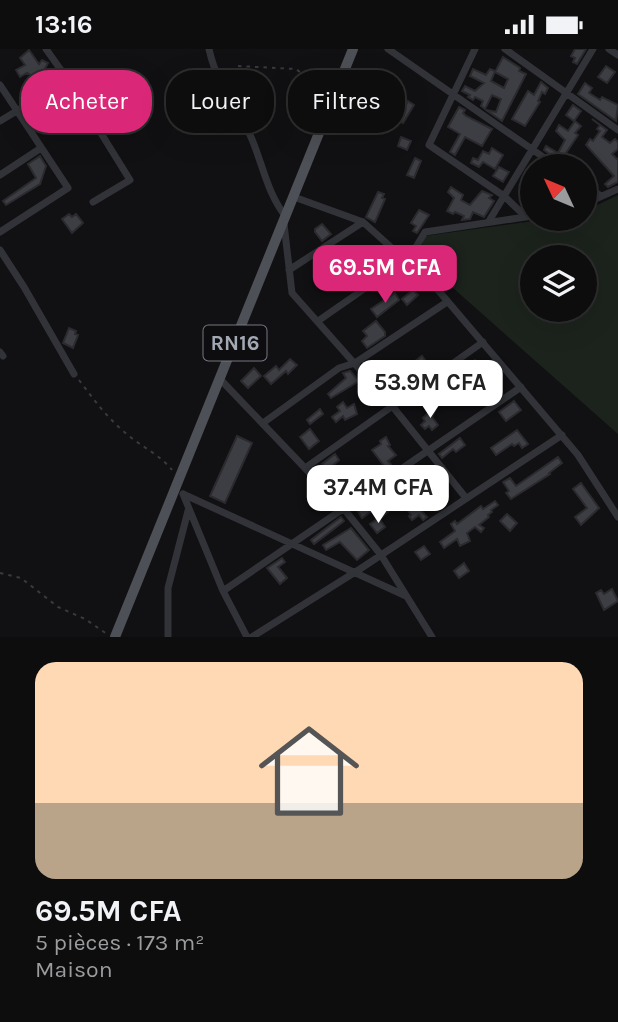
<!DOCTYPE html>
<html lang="fr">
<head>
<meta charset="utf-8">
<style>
	:root { --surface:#0d0d0e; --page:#1b1b1c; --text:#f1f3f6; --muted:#9a9c9e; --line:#2d2d2e; --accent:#db2777 }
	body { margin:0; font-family:Karla,sans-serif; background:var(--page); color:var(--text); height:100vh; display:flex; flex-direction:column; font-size:26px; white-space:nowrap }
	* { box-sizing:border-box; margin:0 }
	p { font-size:23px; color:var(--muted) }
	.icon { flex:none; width:38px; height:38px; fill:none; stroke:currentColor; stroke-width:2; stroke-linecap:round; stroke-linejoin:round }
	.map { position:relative; height:588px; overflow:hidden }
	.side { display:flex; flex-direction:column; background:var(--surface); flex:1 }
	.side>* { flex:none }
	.guide { position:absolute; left:21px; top:21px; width:578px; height:63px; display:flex; gap:14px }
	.needle { width:46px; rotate:314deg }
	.fabs { position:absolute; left:520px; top:105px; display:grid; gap:14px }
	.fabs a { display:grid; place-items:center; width:77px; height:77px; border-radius:50%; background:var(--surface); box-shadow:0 7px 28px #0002,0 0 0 2px var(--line); font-size:35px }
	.price { position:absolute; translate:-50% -60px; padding:0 16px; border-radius:14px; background:#fff; color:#222; font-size:23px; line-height:46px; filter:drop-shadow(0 2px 4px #0008) }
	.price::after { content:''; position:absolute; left:50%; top:42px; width:21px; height:16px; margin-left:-10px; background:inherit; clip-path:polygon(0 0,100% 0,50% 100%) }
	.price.selected { background:var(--accent); color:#fff }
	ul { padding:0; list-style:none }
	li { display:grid; align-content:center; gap:14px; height:371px; padding:0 35px }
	li span { display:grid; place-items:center; height:217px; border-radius:21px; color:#555 }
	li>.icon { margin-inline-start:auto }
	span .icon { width:126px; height:126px; fill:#fffc; stroke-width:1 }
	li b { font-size:30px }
	.tag { padding:0 24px; border-radius:28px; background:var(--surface); box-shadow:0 7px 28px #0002,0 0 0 2px var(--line); font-size:24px; line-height:63px }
	.tag.selected { background:var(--accent); color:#fff }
	.status { display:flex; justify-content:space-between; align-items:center; height:49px; padding:0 35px; background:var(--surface); direction:ltr }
	.status svg { height:19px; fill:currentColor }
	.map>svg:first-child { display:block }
	.green { fill:#1c231d; fill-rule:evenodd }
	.building { fill:#3d3e43; stroke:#2b2b2f; stroke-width:2 }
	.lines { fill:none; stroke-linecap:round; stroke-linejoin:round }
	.path { stroke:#383a3f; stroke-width:2; stroke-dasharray:3.5 5; stroke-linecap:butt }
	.street { stroke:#323338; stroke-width:7 }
	.primary { stroke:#4e5057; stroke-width:10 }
	.labels { text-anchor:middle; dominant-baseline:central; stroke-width:6; stroke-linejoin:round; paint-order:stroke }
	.shield { fill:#0d0c0e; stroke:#757982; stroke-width:2 }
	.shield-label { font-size:21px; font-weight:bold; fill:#a2a8b4 }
</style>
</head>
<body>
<div class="status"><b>13:16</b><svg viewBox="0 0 49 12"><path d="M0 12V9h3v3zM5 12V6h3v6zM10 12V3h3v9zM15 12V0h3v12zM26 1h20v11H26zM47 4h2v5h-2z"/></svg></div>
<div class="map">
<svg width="618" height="588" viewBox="0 0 618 588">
	<rect width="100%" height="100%" fill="#111113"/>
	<path class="green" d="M618,146v239l-200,-177 7,-21 123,-17h36l1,-8zM532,208h52v53h-52z"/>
	<path class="building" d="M575,0h11l-9,15 -4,-2 2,-4 -4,-2z
		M29,1l10,14 3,-4 6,3 -9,17 -12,-7 -7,4 -4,-7 9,-5 -5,-7z
		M503,8l17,11 -1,3 7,3 -24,47 -16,-11 10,2 5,-13 -9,-4 -7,14 -4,-3 2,-5 -8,-4 -2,3 -5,-3 2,-2 -8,-4 3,-5 10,5 9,-8 -14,-7 3,-7 13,6 4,-6 5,2 -4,10 13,7 4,-9 -13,-7z
		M606,17l9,6 -8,11 -9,-6z
		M364,29l20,11 2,-3 5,3 -7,13 4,1 -3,6 -16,-11 -1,3 -13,-7z
		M541,33l7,6 -3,6 -3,-2 -4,9 2,1 -15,24 -13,-7 16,-28 6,4z
		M585,34l7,5 -3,5 11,7 2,-3 16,8 -2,16 -38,-27z
		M408,52l6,4 -11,18 -17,-11 3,-5 12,7z
		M65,56l3,5 -11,8 -4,-6z
		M573,56l8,6 -7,10 -8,-6z
		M459,58l6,3 -2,3 3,3 26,13 -10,17 -17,-9 -10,18 -5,-3 10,-18 -12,-7z
		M592,70l15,11 -5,7 8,6 5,-4 3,3v7l-6,5 6,6v22l-10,5 -3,-3 9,-8 -28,-31 4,-6 3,2 7,-10 -3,-2 3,-4z
		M575,72l6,5 -6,7 3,2 -18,27 -16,-12 2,-4 12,7 7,-13 -9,-9 3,-6 9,6z
		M401,88l10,4 -4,9 -9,-4z
		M492,99l11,7 -8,14 -12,-7 -4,5 -8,-4 2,-5 5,2 5,-9 6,3z
		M40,107l6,10 -6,18 -34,21 -3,-4 33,-23 -8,-14z
		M415,109l6,3 -7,17 -7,-3z
		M499,118l10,5 -6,10 -10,-6z
		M451,138l12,8 -2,5 9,5 12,-14 10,4 -3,3 5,3 -10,16 -11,-5 -3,7 -8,1 2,-4 -9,-4 -2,2 -6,-3 7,-13 -6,-6z
		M378,143l6,2 -2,4 3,1 -10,23 -9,-5z
		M419,161l10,5 -12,18 -4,-2 3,-5 -5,-3z
		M69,165l3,3 4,-3 7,9 -11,10 -10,-14z
		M322,175l9,10 -9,7 -7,-9v-3z
		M378,199l11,16 -9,6 -6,-9 -12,8 -6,-8 -8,5 -5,-6 16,-10 7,6z
		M413,241l5,5 -11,10 -5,-6z
		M395,244l4,7 -22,17 -6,-8z
		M376,272l9,11v4l-18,12 -5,-7 5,-5 -4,-5z
		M69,279l7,3 -1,3 3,1 -5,13 -10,-5z
		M422,307l7,9 -6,4 -9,-7z
		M290,310l7,6 -9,9 -2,-3 -15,13 -7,-8 12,-10 3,4z
		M475,311l8,10 3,-2 6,6 -4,3 4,5 -9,8 -16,-19 4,-2 -3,-4z
		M254,319l7,8 -13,12 -7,-7z
		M350,322l9,10 -28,17 -3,-4 18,-16 -3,-5z
		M514,352l7,9 -15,11 -7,-9z
		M343,353l4,6 7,-4 3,10 -12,6 -2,-4 -7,6 -4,-5 8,-6 -3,-4z
		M439,354l-7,14 6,8 -6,5 -3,-4 -4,3 -4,-4 4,-4 -2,-3z
		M320,360l3,5 -13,10 -3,-4z
		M310,380l9,12 -10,8 -9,-12z
		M517,381l11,14 -6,4 -3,-5 -5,3 -2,-2 -16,11 -5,-7z
		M237,387l15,7 -27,60 -15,-7z
		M386,388l4,8 -2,1 8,9 -8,6 5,6 -5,4 -16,-21 9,-6 -1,-3z
		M460,389l5,7 -9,7 -3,-3 -11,9 -3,-4z
		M335,405l4,6 -9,8 4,4 -3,3 -9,-11z
		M558,408l4,6 -13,10 1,1 -39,25 -5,-6 3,-2 -6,-9 7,-4 6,8z
		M581,434l18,25 -18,17 -6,-8 12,-9 -14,-19z
		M383,451l8,9 -9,8 -8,-9z
		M412,451l15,17 -4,3 -4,-5 -7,5 -3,-4 2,-1 -7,-10z
		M495,452l3,4 -7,5 1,2 -4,3 1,2 -10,8 5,3 -3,4 -6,-5 -8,6 3,8 -10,5 -3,-7 -13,9 -4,-6 15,-11 -4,-7 4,-3 2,3 24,-18 2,3z
		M366,453l6,9 -10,7 -6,-10z
		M507,465l10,9 -7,8 -10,-10z
		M341,468l3,4 -30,23 -3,-4z
		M379,469l6,9 -8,6 -7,-9z
		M351,479l18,22 -12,10 -17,-18 -14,8 -3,-5z
		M424,497l6,8 -9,6 -6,-8z
		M282,509l3,4 -7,5 9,11 -7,6 -13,-16z
		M464,514l5,8 -10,7 -5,-7z
		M612,540l6,12 -14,9 -8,-17 5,-3 3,4z"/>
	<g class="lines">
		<path class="path" d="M238,17l58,3 31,25
			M79,331c15,20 29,39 49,55 14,12 32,20 44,35
			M0,524l21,5 37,29 27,12 22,15"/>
		<path class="street" d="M46,0l22,31 62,100 -37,22
			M209,0c8,37 27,55 42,88 12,28 16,56 35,80
			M388,0l168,117
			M475,0l-46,96 75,51 21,20
			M505,0l113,81
			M609,0l9,6
			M0,36l68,103 -68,44
			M0,72l68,-41
			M0,126l41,-27
			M584,136l17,11
			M294,148l69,25 30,27 17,8 15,-25 107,-16
			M584,155l34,-15
			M489,172l104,-172
			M284,175l8,69 101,114 73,91
			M0,201l24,37 50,87
			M289,221l74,-48
			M318,272l92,-64 168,198 40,62
			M0,303l3,4
			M220,330l124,130 37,46 51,82
			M263,374l76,-55 16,-5 92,-61
			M305,419l178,-126
			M183,445l223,102
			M183,445l40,97 24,46
			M223,542l298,-204
			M168,588v-49l20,-77
			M252,588l108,-68 202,-134"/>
		<path class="primary" d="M115,588l238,-588"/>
	</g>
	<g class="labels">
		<rect class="shield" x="203.5" y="276.5" width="63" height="35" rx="5"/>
		<g class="shield-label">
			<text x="235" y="294">RN16</text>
		</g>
	</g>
</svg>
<div class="fabs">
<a><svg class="needle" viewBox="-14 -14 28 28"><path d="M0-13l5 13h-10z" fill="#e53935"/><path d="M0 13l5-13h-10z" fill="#9a9c9e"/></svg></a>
<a><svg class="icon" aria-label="layers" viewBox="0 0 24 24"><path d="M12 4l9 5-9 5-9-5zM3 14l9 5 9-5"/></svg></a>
</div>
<b class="price selected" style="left:385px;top:256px">69.5M CFA</b>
<b class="price" style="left:430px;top:371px">53.9M CFA</b>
<b class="price" style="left:378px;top:476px">37.4M CFA</b>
<div class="guide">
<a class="tag selected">Acheter</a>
<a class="tag">Louer</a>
<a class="tag">Filtres</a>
</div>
</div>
<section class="side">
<ul>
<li><span style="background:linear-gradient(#ffd9b3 65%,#b9a48a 0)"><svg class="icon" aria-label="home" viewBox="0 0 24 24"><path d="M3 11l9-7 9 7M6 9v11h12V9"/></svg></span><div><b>69.5M CFA</b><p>5 pièces · 173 m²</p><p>Maison</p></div></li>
</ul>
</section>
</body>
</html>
